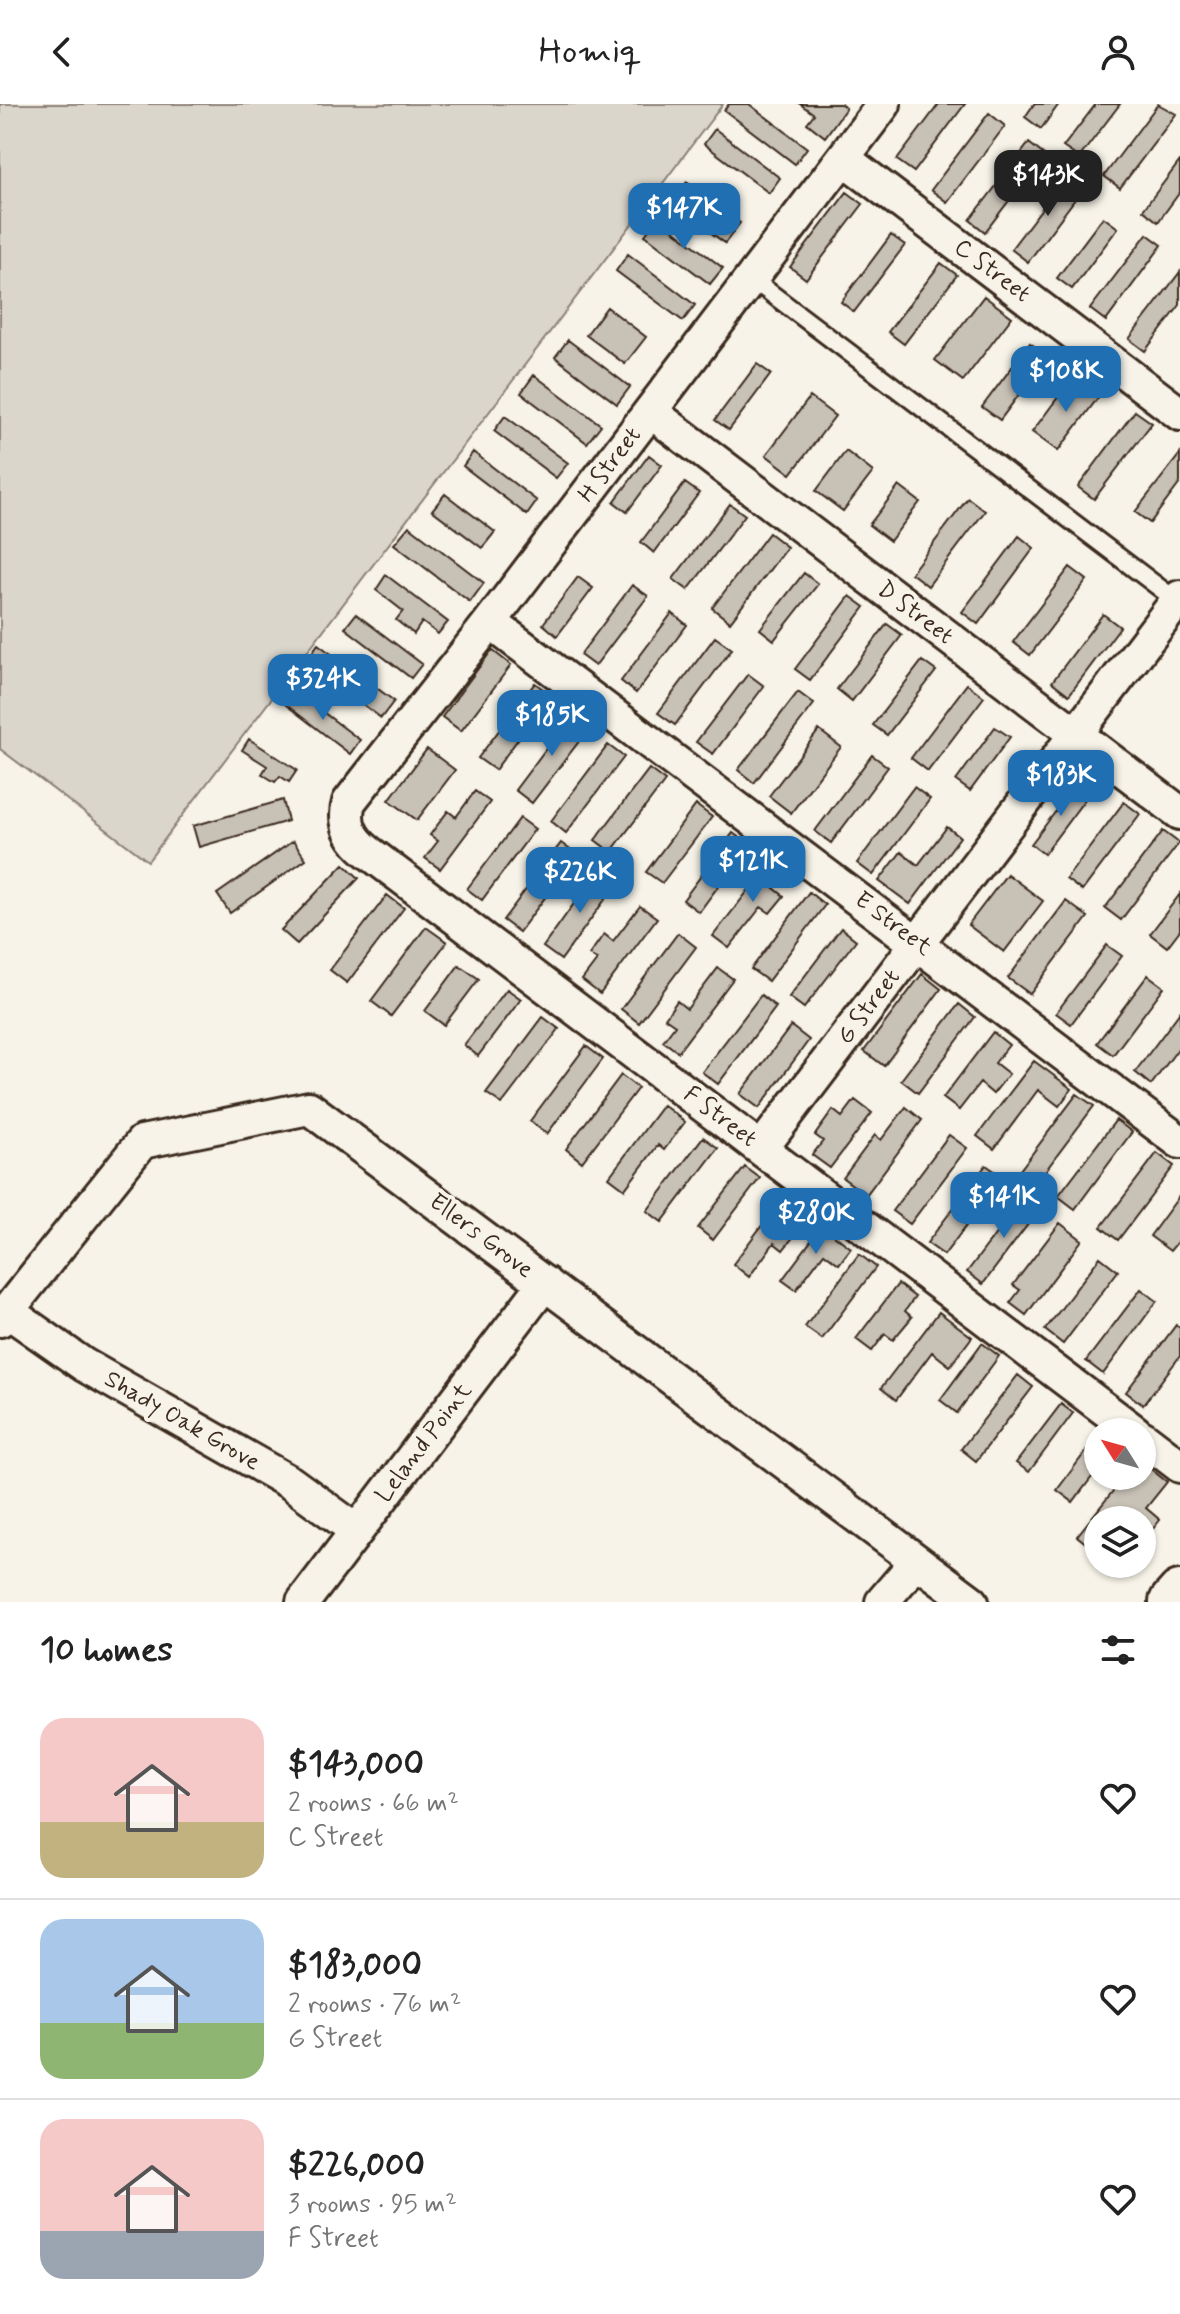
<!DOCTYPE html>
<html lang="en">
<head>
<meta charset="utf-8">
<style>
	:root { --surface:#fff; --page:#f2f2f2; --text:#222; --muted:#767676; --line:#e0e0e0; --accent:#1f6fb2 }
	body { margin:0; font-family:Mynerve,sans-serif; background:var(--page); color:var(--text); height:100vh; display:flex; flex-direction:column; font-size:30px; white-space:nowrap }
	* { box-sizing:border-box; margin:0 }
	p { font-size:26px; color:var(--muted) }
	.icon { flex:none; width:44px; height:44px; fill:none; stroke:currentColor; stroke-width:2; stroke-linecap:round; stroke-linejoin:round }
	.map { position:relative; height:1498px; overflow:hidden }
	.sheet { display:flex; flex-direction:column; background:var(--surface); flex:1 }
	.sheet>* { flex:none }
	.needle { width:52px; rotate:307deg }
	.buttons { position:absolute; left:1084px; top:1314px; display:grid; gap:16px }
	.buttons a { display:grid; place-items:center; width:72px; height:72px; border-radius:50%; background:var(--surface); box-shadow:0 2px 6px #0004; font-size:40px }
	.price { position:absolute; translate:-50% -68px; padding:0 18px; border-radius:16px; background:var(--accent); color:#fff; font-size:26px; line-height:52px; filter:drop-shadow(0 2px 4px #0008) }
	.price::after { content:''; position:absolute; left:50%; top:48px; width:24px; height:18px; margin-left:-12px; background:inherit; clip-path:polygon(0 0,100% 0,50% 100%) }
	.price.on { background:#222; color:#fff }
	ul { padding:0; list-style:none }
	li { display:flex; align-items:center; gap:24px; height:200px; padding:0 40px }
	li+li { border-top:2px solid var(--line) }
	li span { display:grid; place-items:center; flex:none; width:224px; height:160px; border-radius:24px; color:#555 }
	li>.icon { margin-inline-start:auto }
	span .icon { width:96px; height:96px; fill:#fffc; stroke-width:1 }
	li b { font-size:34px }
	h2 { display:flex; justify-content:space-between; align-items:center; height:96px; padding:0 40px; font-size:34px }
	header { display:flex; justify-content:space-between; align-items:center; height:104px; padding:0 40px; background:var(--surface); font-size:36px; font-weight:600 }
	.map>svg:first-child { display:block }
	.green { fill:#dbd6cb; stroke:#8b8074; stroke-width:2 }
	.building { fill:#c8c1b6; stroke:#3b2a1e; stroke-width:2 }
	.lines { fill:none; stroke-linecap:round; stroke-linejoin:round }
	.lane-casing { stroke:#3b2a1e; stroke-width:22 }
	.street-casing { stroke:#3b2a1e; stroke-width:38 }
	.secondary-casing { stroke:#3b2a1e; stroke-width:50 }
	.lane { stroke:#f7f3e8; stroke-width:16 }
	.street { stroke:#f7f3e8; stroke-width:32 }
	.secondary { stroke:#f7f3e8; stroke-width:44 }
	.labels { text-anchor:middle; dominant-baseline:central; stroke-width:8; stroke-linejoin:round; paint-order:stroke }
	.street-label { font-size:24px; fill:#3b2a1e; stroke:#f7f3e8 }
</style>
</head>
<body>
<header><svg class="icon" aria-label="back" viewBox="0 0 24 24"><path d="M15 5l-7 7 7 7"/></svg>Homiq<svg class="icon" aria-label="person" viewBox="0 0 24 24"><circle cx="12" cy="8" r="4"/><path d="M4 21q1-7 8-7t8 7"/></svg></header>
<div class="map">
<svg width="1180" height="1498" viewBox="0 0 1180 1498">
	<rect width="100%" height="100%" fill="#f7f3e8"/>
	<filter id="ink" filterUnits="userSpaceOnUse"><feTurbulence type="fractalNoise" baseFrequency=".0125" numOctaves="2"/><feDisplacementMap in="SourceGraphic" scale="16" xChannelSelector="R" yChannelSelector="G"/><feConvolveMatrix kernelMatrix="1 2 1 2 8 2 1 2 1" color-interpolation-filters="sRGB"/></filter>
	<g filter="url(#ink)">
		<path class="green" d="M0,0h723l-575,757 -148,-112z"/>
		<path class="building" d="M729,0h20l58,44 -12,16 -71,-54z
			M800,0h41l5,4 -21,29 -18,-14 7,-9z
			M939,0h26l-51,68 -17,-12z
			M1034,0h25l-18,25 -16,-12z
			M1096,0h24l-41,54 -16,-11z
			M1158,0l18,10 -56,74 -16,-12z
			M989,9l16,13 -58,76 -16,-12z
			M715,25l65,49 -11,15 -65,-49z
			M1029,39l15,12 -59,77 -15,-12z
			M1180,57v31l-22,30 -15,-12z
			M1068,70l16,13 -56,75 -17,-13z
			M687,78l53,41 -15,20 -22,-16 6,-8 -32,-24z
			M847,88l16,12 -57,75 -16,-12z
			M1103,113l15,11 -46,61 -15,-11z
			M658,114l65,50 -13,16 -65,-49z
			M1147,130l15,11 -56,76 -16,-12z
			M891,131l14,10 -51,67 -13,-10z
			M628,150l67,51 -12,16 -67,-50z
			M941,159l16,12 -53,69 -16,-12z
			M1180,168v33l-35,46 -16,-12z
			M984,192l28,21 -49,64 -28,-21z
			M607,203l39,30 -21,27 -39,-29z
			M568,236l62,47 -13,17 -62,-47z
			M1030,239l18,13 -48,64 -18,-13z
			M757,260l14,10 -42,56 -14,-10z
			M534,271l67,50 -14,18 -66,-50z
			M1074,272l26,19 -42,56 -26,-19z
			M810,293l25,19 -44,58 -25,-19z
			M1135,307l17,12 -58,76 -16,-12z
			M505,312l63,47 -12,15 -62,-47z
			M846,347l27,21 -30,39 -27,-20z
			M473,348l64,49 -10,14 -64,-49z
			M1180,350v29l-30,40 -15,-11z
			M649,351l13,10 -35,47 -13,-10z
			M685,379l14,10 -45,60 -13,-11z
			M899,382l21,16 -30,39 -21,-16z
			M445,390l50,38 -13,16 -50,-38z
			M968,394l17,13 -57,75 -17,-13z
			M730,400l15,11 -57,75 -15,-11z
			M409,422l75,57 -14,19 -76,-58z
			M769,429l18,14 -57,75 -18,-14z
			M1019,432l15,12 -56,76 -16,-12z
			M1070,463l17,13 -57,75 -17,-13z
			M804,469l14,11 -44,56 -14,-11z
			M386,471l62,47 -10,12 -16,-12 -8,12 -18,-14 7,-9 -27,-21z
			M578,473l15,11 -36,48 -14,-12z
			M632,481l16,11 -53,70 -15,-11z
			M850,492l15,11 -55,73 -15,-11z
			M672,509l15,12 -51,68 -15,-12z
			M356,510l66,50 -11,14 -66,-50z
			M1103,510l17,13 -51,68 -17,-13z
			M887,520l15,11 -50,66 -15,-12z
			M715,533l17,12 -57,76 -17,-12z
			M318,540l76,57 -13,17 -75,-57z
			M492,546l19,15 -50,66 -19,-14z
			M922,557l14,10 -49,64 -14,-10z
			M748,570l16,12 -51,68 -17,-12z
			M535,579l16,12 -56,75 -17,-12z
			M967,580l17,13 -56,74 -17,-13z
			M295,587l65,49 -10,14 -65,-50z
			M798,588l16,12 -60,79 -16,-13z
			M572,610l18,13 -58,76 -17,-13z
			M995,623l15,10 -40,54 -14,-10z
			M819,626l22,17 -50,66 -22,-17z
			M249,635l48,31 -8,12 -9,-6 -5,6 -13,-8 5,-8 -25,-16z
			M608,641l16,12 -58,76 -15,-12z
			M427,645l28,21 -38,50 -28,-20z
			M872,651l16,12 -57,76 -16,-12z
			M649,665l16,12 -54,71 -16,-12z
			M1078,678l13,9 -47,63 -13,-10z
			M914,683l16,12 -57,76 -16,-12z
			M475,687l15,11 -50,67 -15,-11 13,-17 -8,-6 18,-24 8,6z
			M283,696l5,21 -89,26 -6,-21z
			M1124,698l16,12 -58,77 -16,-12z
			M696,701l16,12 -50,66 -16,-11z
			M520,714l15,11 -53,71 -15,-11z
			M947,723l13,10 -50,67 -31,-23 22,-29 17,13z
			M1163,727l16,12 -58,77 -16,-12z
			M733,729l16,12 -50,67 -16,-12z
			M293,737l13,18 -76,54 -13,-19z
			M561,739l16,12 -58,77 -16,-12z
			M772,756l14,12 -12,16 10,8 -14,17 -9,-6 -32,41 -16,-12z
			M344,760l15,14 -62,66 -16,-14z
			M598,766l19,13 -56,77 -18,-13z
			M1007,770l36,27 -39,51 -36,-27z
			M809,788l16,13 -57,76 -17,-12z
			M1180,790v36l-13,17 -17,-13z
			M387,791l17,13 -57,75 -17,-13z
			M1066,797l22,16 -58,77 -22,-16z
			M640,802l17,12 -57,76 -18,-14 15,-20 -8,-5 15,-21 9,7z
			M426,823l21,15 -56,74 -20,-15z
			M841,824l15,12 -52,68 -15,-11z
			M678,829l18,14 -57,76 -18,-14z
			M1107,841l15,11 -51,68 -15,-11z
			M459,861l20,14 -35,46 -19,-14z
			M718,864l15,11 -55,73 -15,-11 12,-16 -10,-7 12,-17 10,8z
			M922,870l19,15 -57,77 -20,-15z
			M1148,871l16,12 -51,68 -16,-12z
			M507,885l14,10 -43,57 -14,-11z
			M761,891l15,12 -58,77 -16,-12z
			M959,900l16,13 -57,76 -17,-13z
			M1180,908v34l-29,39 -16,-13z
			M543,913l16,12 -57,75 -16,-11z
			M791,922l18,14 -50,68 -19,-14z
			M993,928l16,13 -14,18 14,11 -16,20 -13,-11 -21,27 -16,-12z
			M586,942l17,13 -56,75 -17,-13z
			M1034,957l38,28 -13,17 -21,-16 -44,59 -17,-13z
			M621,971l17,13 -56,74 -16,-13z
			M1077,990l17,12 -57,76 -17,-12z
			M855,996l17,13 -42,55 -18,-13 11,-14 -8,-6 18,-25 9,7z
			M663,1001l22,17 -21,28 -6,-5 -33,44 -16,-12z
			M906,1003l16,13 -56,75 -23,-17 32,-43 6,5z
			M1116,1016l16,12 -57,77 -17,-13z
			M949,1031l18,13 -57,76 -18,-13z
			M703,1033l15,11 -56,74 -15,-11z
			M1157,1049l17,13 -56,74 -17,-13z
			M986,1061l17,12 -59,78 -17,-12z
			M745,1063l15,11 -47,62 -15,-12z
			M1025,1091l16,12 -58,77 -16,-12z
			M1180,1091v44l-10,12 -20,-15z
			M784,1092l15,12 -12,15 11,8 -15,19 -9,-7 -25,34 -16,-13z
			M1060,1119l22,17 -56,75 -16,-12 10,-13 -7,-5z
			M822,1122l29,22 -12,16 -15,-11 -28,37 -14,-10z
			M859,1150l17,13 -54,72 -17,-12z
			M1100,1153l18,14 -55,73 -18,-14z
			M898,1180l17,13 -10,14 7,6 -19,23 -8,-6 -13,17 -16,-12z
			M1141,1185l16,12 -54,73 -17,-13z
			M939,1208l33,25 -22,29 -18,-14 -36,48 -15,-12z
			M1176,1221l4,3v28l-37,49 -17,-13z
			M982,1239l17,13 -42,57 -17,-13z
			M1018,1271l15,12 -57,74 -15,-12z
			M1061,1300l12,9 -44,59 -13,-9z
			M1098,1331v34l-25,33 -16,-12z
			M1142,1358l25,20 -21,26 14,12 -12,15 -6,-5v-10h-44v33l-21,-17 48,-60h17z"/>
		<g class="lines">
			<g class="lane-casing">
				<path id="lane" d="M752,175l425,322"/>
			</g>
			<g class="street-casing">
				<path id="street" d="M884,0l-394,518 -141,180c-6,21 2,36 18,49l768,581
					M843,54l337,256
					M651,308l529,401
					M490,518l690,520
					M761,1045l419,-552
					M7,1207l77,54 207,118 66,48
					M0,1216l142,-178 167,-34 663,494
					M1142,1333l38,29
					M303,1498l242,-319
					M882,1498l35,-41"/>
			</g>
			<g class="secondary-casing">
				<path id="secondary" d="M1172,1498l8,-9"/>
			</g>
			<use href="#lane" class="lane"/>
			<use href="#street" class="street"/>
			<use href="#secondary" class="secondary"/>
		</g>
	</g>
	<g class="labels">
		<g class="street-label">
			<text transform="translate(992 167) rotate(37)">C Street</text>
			<text transform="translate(610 361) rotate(-53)">H Street</text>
			<text transform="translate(915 509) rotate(37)">D Street</text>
			<text transform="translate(893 820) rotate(37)">E Street</text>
			<text transform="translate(869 903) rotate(-53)">G Street</text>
			<text transform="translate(720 1013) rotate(37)">F Street</text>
			<text transform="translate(481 1132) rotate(37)">Ellers Grove</text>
			<text transform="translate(182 1317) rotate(30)">Shady Oak Grove</text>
			<text transform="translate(424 1339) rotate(-53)">Leland Point</text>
		</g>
	</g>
</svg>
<div class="buttons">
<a><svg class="needle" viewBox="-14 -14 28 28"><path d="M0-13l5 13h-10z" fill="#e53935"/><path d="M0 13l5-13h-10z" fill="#767676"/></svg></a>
<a><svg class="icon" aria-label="layers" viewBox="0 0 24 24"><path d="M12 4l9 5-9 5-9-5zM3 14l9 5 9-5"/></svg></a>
</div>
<b class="price on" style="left:1048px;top:114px">$143K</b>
<b class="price" style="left:684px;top:147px">$147K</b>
<b class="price" style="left:1066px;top:310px">$108K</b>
<b class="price" style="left:323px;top:618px">$324K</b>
<b class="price" style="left:552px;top:654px">$185K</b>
<b class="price" style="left:1061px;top:714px">$183K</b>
<b class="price" style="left:753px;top:800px">$121K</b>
<b class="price" style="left:580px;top:811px">$226K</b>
<b class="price" style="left:1004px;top:1136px">$141K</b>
<b class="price" style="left:816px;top:1152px">$280K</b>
</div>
<section class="sheet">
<h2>10 homes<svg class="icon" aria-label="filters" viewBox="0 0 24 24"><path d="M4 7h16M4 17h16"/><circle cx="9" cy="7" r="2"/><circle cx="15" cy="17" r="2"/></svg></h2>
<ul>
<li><span style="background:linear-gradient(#f6c9c9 65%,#c2b280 0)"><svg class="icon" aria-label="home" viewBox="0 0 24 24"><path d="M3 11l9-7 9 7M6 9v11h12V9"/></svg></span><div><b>$143,000</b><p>2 rooms · 66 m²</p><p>C Street</p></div><svg class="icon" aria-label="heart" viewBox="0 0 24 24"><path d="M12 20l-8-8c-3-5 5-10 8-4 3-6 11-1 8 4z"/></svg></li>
<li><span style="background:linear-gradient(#a9c7e8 65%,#8fb573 0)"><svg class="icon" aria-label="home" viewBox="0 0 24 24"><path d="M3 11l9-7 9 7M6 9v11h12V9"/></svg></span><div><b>$183,000</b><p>2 rooms · 76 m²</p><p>G Street</p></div><svg class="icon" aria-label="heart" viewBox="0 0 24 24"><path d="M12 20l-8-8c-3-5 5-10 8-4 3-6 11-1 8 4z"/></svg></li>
<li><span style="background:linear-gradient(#f6c9c9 70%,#9aa5b1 0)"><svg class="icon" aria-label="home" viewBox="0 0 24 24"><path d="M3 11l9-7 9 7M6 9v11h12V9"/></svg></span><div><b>$226,000</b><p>3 rooms · 95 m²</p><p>F Street</p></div><svg class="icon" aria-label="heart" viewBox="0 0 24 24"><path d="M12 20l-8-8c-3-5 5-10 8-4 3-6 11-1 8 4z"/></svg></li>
</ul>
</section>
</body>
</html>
